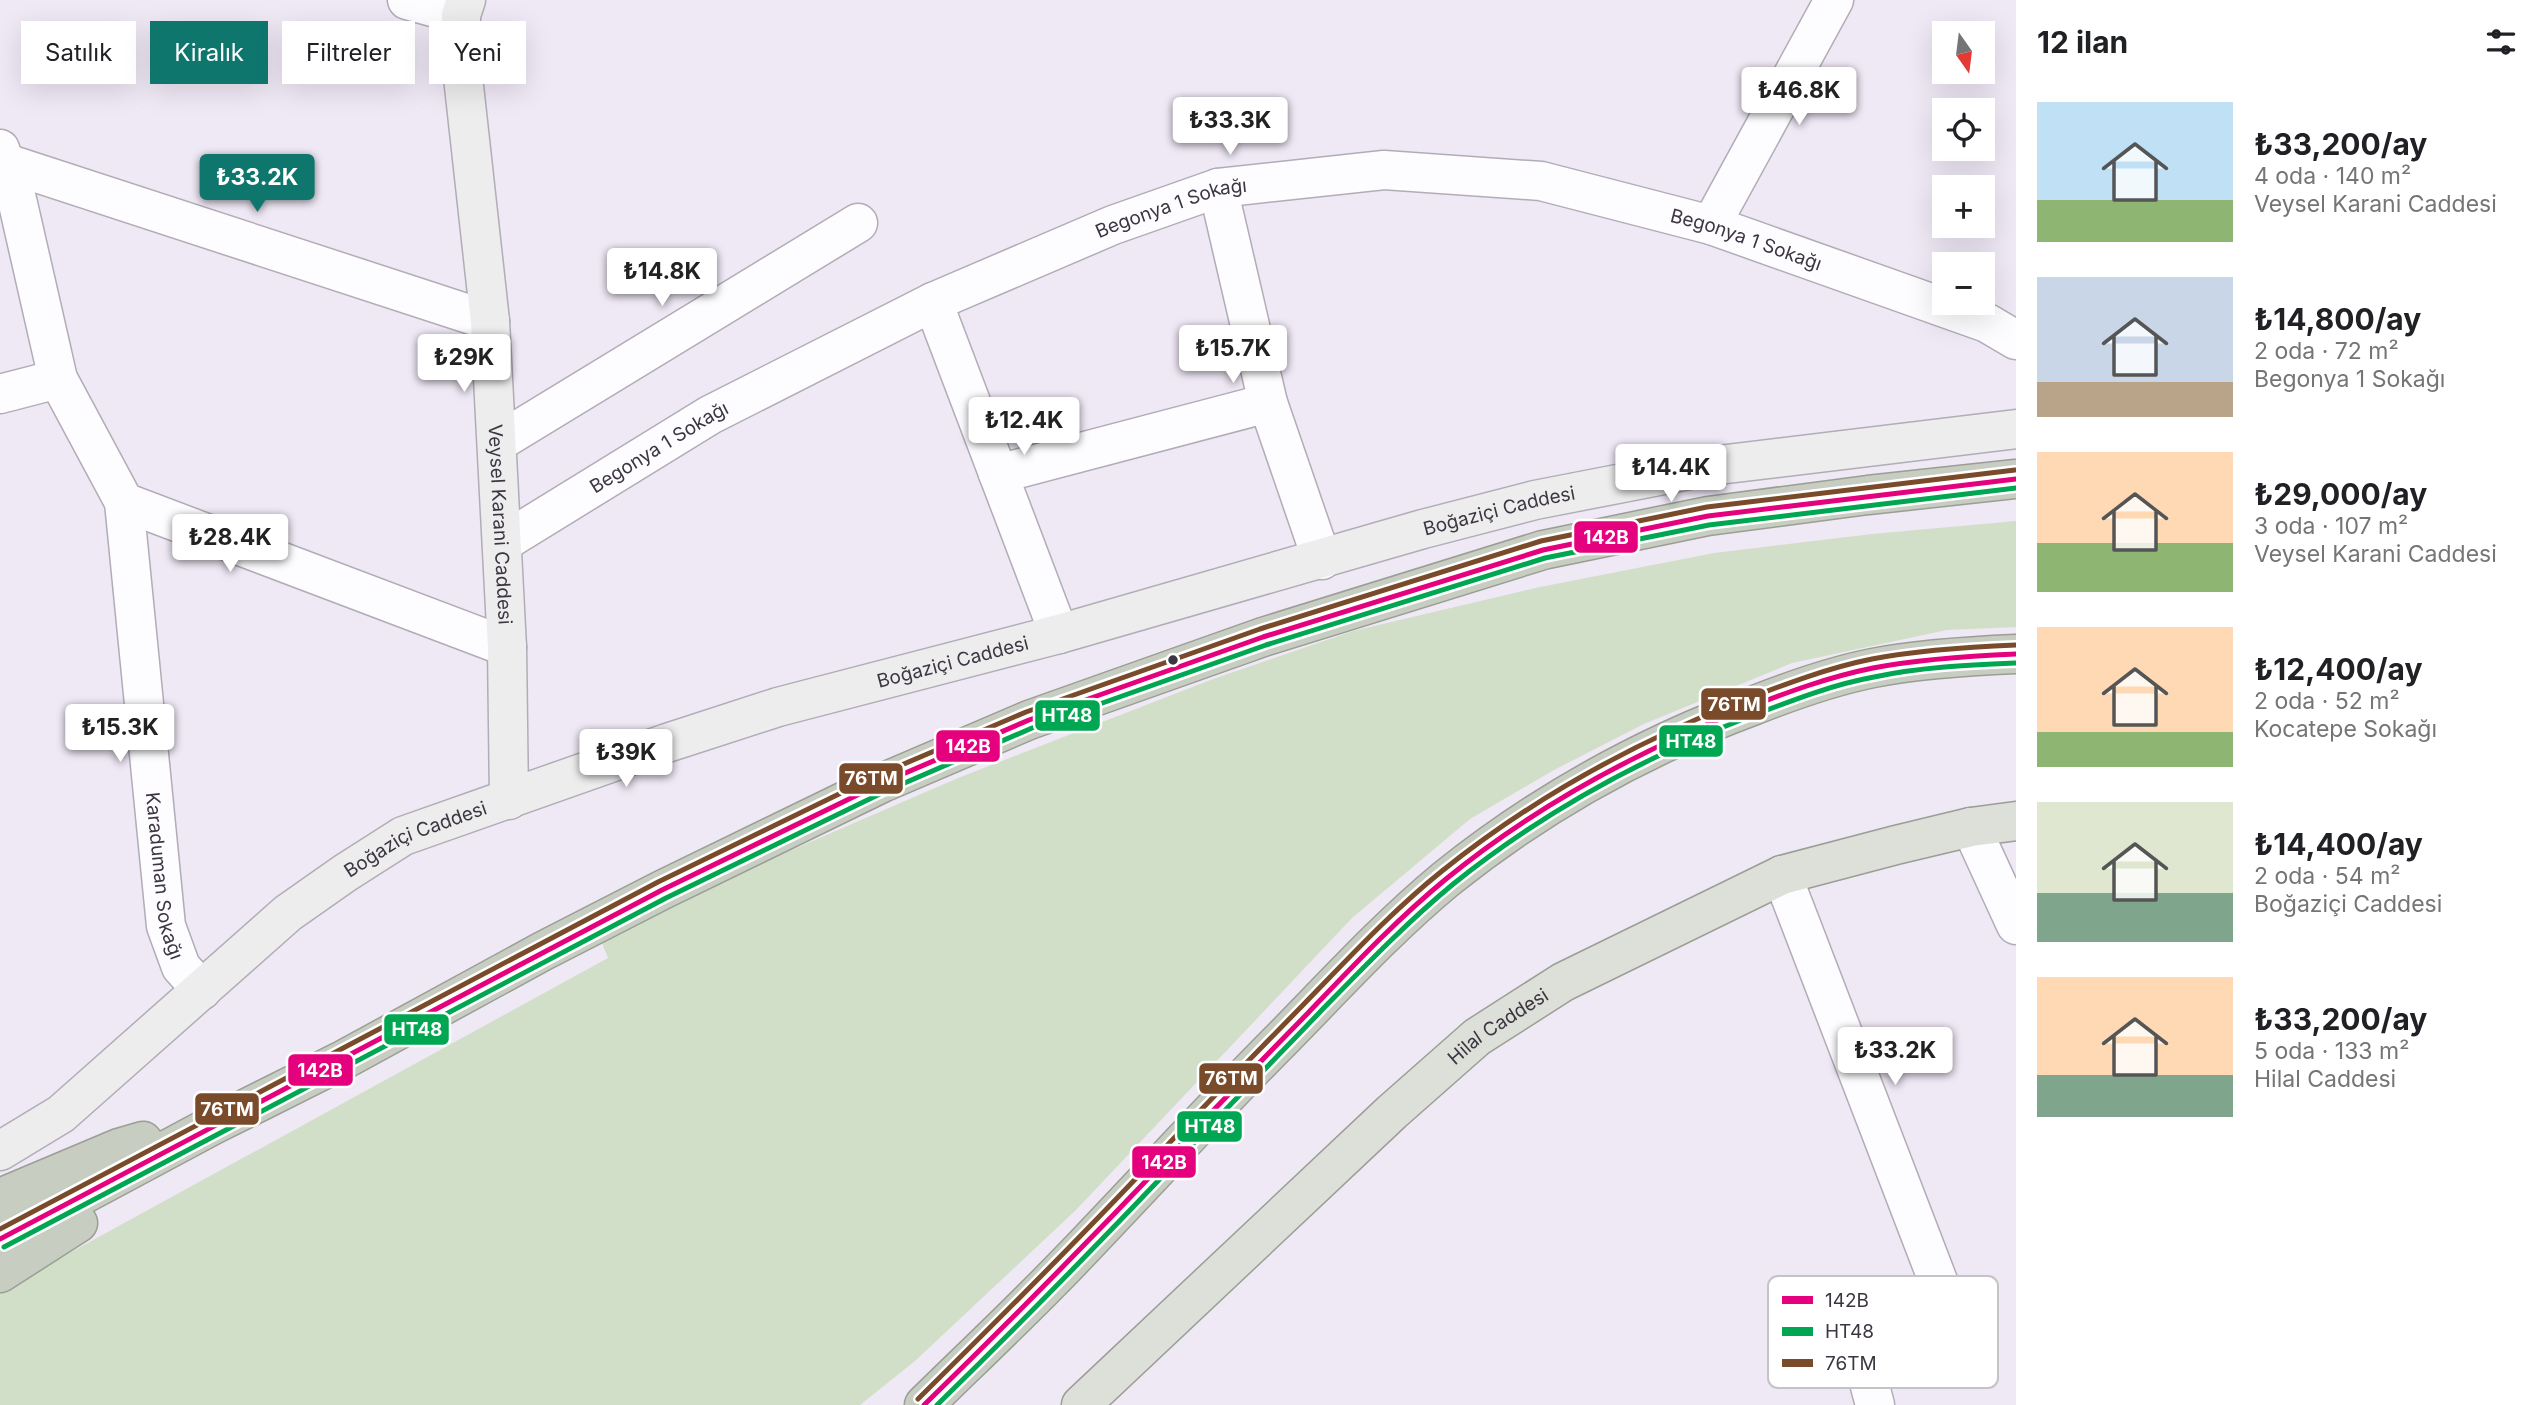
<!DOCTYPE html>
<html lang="tr">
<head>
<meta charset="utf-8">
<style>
	:root { --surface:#fff; --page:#f2f2f2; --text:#202124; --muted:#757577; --accent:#0f766e }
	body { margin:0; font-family:Inter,sans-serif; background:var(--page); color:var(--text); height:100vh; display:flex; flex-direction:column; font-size:26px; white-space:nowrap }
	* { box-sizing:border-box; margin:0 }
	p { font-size:23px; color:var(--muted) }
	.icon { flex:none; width:38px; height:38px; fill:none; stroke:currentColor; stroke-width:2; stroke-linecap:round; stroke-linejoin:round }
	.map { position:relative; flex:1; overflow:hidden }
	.details { display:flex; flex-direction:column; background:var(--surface); width:525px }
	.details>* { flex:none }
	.banner { position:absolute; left:21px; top:21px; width:665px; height:63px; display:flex; gap:14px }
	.needle { width:46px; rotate:166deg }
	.tools { position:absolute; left:1932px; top:21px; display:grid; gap:14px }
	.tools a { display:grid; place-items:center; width:63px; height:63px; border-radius:0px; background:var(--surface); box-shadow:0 7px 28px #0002; font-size:35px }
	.price { position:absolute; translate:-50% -60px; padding:0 16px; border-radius:7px; background:#fff; color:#222; font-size:23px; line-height:46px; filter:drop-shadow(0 2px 4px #0008) }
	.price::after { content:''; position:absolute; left:50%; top:42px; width:21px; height:16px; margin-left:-10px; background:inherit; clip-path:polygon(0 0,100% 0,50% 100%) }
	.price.active { background:var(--accent); color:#fff }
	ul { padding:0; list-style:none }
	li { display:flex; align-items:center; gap:21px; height:175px; padding:0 21px }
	li span { display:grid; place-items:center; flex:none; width:196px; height:140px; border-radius:0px; color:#555 }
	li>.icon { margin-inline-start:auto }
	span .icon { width:84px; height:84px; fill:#fffc; stroke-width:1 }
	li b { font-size:30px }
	h2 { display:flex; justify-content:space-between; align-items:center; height:84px; padding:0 21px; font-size:30px }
	.tag { padding:0 24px; border-radius:0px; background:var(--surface); box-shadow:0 7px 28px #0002; font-size:24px; line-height:63px }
	.tag.active { background:var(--accent); color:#fff }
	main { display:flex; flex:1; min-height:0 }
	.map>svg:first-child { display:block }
	.green { fill:#d2dfc8 }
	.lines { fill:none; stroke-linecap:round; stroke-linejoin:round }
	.street-casing { stroke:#b2acb7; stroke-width:41 }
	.secondary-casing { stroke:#b2acb7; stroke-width:41 }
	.primary-casing { stroke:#9a9e95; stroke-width:41 }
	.highway-casing { stroke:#9a9e95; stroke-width:41 }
	.street { stroke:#fdfcfe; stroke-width:38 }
	.secondary { stroke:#ecedec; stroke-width:38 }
	.primary { stroke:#dde0d9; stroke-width:38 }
	.highway { stroke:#c7cdc0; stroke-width:38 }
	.bus-1-casing { stroke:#fff; stroke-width:10 }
	.bus-2-casing { stroke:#fff; stroke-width:10 }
	.bus-3-casing { stroke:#fff; stroke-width:10 }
	.bus-1 { stroke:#e5007d; stroke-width:5 }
	.bus-2 { stroke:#00a651; stroke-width:5 }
	.bus-3 { stroke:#7a4b2a; stroke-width:5 }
	.bus-dot { fill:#3d3642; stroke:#fff; stroke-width:2.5 }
	.labels { text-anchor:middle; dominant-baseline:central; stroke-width:7; stroke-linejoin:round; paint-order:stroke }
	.street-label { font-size:19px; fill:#3d3642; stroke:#fff }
	.key { fill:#fff; stroke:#c5c3c6; stroke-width:2 }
	.key-label { font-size:19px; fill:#3d3642 }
	.line-badge { stroke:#fff; stroke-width:2.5 }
	.badge-label { font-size:19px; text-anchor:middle; font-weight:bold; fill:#fff }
</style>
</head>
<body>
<main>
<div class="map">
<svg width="2016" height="1405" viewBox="0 0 2016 1405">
	<rect width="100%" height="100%" fill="#efe8f5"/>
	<path class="green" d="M2016,521v106l-69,3 -155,33 -148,61 -90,46 -84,49 -118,99 -276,292 -161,151 -55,44h-860v-114l608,-333 -8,-20 171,-79 187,-81 255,-99 140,-48 187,-44 174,-34 158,-19z"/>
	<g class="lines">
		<g class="street-casing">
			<g id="street">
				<path d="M407,0l54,15"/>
				<path d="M0,149l16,46 42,184 66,123 383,145"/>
				<path d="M6,163l484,158"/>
				<path d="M1218,188l50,215 54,157"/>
				<path d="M1711,225l123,-225"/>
				<path d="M933,302l126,332"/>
				<path d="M0,394l58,-15"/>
				<path d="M497,443l361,-220"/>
				<path d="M998,474l270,-71"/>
				<path id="s1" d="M124,502l42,424 15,41 21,23"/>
				<path id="s2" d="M502,543l208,-128 223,-113 180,-77 105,-37 166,-18 157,11 170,44 276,98 29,17"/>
				<path d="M1971,827l45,98"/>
				<path d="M1782,875l171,445 -86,55 8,30"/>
			</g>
		</g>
		<g class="secondary-casing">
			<g id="secondary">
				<path id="s3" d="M466,0l-5,15v44l29,262 17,326 2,153"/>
				<path id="s4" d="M0,1151l61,-37 227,-201 57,-40 58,-37 264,-93 111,-36 281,-73 364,-105 112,-29 175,-34 306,-37"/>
			</g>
		</g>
		<g class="primary-casing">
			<g id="primary">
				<path id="s5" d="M1081,1405l311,-293 85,-75 86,-55 219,-107 114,-30 75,-18 45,-6"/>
			</g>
		</g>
		<g class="highway-casing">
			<path id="highway" d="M0,1198l119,-50 24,-7
				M0,1239l213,-114 132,-66 198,-108 119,-61 220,-107 147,-63 234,-83 280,-87 165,-34 160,-21 148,-16
				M0,1273l78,-50
				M924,1405c49,-48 99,-95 147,-145 71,-74 140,-150 213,-223 52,-53 104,-110 162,-158 92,-74 198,-133 309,-174 38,-15 78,-29 118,-37 46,-9 96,-12 143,-14"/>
		</g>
		<use href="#street" class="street"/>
		<use href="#secondary" class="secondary"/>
		<use href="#primary" class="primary"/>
		<use href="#highway" class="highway"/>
		<g class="bus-1-casing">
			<path id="bus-1" d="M0,1239l662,-349 220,-107 147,-63 234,-83 280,-87 165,-34 308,-37
				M924,1405c82,-80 162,-161 241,-244 47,-50 95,-99 143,-148 44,-46 88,-93 138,-134 88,-72 190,-127 296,-169 43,-17 86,-33 131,-42 47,-9 95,-12 143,-14"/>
		</g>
		<g class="bus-2-casing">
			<path id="bus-2" d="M4,1247l662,-349 220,-107 146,-63 234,-83 279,-87 164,-33 307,-37
				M937,1405c87,-85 172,-172 256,-261 42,-45 85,-88 127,-132 43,-44 85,-88 132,-127 88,-71 188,-126 294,-167 42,-16 84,-33 128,-41 47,-10 95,-12 142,-14"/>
		</g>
		<g class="bus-3-casing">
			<path id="bus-3" d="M0,1229l658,-347 220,-107 148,-63 234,-83 281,-88 166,-34 308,-37
				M918,1399c82,-81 163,-162 242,-246 47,-50 95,-99 143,-148 45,-46 89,-94 139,-134 90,-72 191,-128 299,-170 42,-16 86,-33 131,-42 47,-9 95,-12 144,-14"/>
		</g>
		<use href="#bus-1" class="bus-1"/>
		<use href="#bus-2" class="bus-2"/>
		<use href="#bus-3" class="bus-3"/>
	</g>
	<circle class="bus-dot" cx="1173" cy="660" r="6"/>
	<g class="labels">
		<g class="street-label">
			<text stroke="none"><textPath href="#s2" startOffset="751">Begonya 1 Sokağı</textPath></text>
			<text stroke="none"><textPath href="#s2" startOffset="1339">Begonya 1 Sokağı</textPath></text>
			<text stroke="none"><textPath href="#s2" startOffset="184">Begonya 1 Sokağı</textPath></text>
			<text stroke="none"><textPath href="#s4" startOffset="1657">Boğaziçi Caddesi</textPath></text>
			<text stroke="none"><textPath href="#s3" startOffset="527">Veysel Karani Caddesi</textPath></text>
			<text stroke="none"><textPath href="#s4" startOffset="1090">Boğaziçi Caddesi</textPath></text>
			<text stroke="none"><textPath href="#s4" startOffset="523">Boğaziçi Caddesi</textPath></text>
			<text stroke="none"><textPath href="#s1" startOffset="376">Karaduman Sokağı</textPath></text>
			<text stroke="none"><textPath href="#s5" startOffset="564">Hilal Caddesi</textPath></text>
		</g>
	</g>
	<rect x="1768" y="1276" width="230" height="112" rx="10" class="key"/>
	<rect x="1782" y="1296" width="31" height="8" fill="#e5007d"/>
	<rect x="1782" y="1327" width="31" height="9" fill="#00a651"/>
	<rect x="1782" y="1359" width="31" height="8" fill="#7a4b2a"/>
	<g class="key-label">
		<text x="1825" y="1307">142B</text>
		<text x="1825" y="1338">HT48</text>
		<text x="1825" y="1370">76TM</text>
	</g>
	<g class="line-badge">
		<rect x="1573" y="520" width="66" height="34" rx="7" fill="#e5007d"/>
		<rect x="1700" y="687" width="67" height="34" rx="7" fill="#7a4b2a"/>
		<rect x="1034" y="699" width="67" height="33" rx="7" fill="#00a651"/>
		<rect x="1658" y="724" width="66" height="34" rx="7" fill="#00a651"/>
		<rect x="935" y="729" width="66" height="34" rx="7" fill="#e5007d"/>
		<rect x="838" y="762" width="66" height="33" rx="7" fill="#7a4b2a"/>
		<rect x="383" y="1013" width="67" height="33" rx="7" fill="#00a651"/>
		<rect x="287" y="1053" width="67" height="34" rx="7" fill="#e5007d"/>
		<rect x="1198" y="1062" width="66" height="33" rx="7" fill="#7a4b2a"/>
		<rect x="194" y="1092" width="66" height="34" rx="7" fill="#7a4b2a"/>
		<rect x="1176" y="1110" width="67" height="33" rx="7" fill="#00a651"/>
		<rect x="1131" y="1145" width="66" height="34" rx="7" fill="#e5007d"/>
	</g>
	<g class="badge-label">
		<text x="1606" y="544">142B</text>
		<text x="1734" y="711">76TM</text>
		<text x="1067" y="722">HT48</text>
		<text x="1691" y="748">HT48</text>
		<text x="968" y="753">142B</text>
		<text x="871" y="785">76TM</text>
		<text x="417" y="1036">HT48</text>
		<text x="320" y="1077">142B</text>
		<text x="1231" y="1085">76TM</text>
		<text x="227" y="1116">76TM</text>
		<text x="1210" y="1133">HT48</text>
		<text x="1164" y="1169">142B</text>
	</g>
</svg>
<div class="tools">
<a><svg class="needle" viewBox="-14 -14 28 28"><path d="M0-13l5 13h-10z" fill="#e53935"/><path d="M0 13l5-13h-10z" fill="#757577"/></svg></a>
<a><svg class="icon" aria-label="locate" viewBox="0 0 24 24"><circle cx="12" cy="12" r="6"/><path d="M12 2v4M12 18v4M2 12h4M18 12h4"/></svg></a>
<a>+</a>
<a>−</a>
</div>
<b class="price" style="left:1799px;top:127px">₺46.8K</b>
<b class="price" style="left:1230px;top:157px">₺33.3K</b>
<b class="price active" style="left:257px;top:214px">₺33.2K</b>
<b class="price" style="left:662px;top:308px">₺14.8K</b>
<b class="price" style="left:1233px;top:385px">₺15.7K</b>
<b class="price" style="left:464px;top:394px">₺29K</b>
<b class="price" style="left:1024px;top:457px">₺12.4K</b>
<b class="price" style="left:1671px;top:504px">₺14.4K</b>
<b class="price" style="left:230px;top:574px">₺28.4K</b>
<b class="price" style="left:120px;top:764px">₺15.3K</b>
<b class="price" style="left:626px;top:789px">₺39K</b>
<b class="price" style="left:1895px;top:1087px">₺33.2K</b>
<div class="banner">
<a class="tag">Satılık</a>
<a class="tag active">Kiralık</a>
<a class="tag">Filtreler</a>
<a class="tag">Yeni</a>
</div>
</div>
<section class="details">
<h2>12 ilan<svg class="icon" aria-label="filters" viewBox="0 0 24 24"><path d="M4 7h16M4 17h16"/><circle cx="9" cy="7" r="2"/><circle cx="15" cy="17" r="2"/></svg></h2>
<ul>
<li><span style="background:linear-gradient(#bfe0f5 70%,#8fb573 0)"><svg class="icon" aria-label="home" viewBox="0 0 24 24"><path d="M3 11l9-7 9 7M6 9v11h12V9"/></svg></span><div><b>₺33,200/ay</b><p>4 oda · 140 m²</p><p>Veysel Karani Caddesi</p></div></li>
<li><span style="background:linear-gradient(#c9d6e8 75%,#b9a48a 0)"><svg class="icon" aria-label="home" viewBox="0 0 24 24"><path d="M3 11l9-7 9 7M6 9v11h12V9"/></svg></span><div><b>₺14,800/ay</b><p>2 oda · 72 m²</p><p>Begonya 1 Sokağı</p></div></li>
<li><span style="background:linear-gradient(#ffd9b3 65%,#8fb573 0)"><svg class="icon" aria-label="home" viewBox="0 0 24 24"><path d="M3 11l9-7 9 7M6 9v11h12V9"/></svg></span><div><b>₺29,000/ay</b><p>3 oda · 107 m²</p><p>Veysel Karani Caddesi</p></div></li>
<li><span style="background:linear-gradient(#ffd9b3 75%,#8fb573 0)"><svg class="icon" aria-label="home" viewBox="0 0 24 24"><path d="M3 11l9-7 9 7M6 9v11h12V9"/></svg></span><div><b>₺12,400/ay</b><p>2 oda · 52 m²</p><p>Kocatepe Sokağı</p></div></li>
<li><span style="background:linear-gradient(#dfe7d0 65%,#7fa58c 0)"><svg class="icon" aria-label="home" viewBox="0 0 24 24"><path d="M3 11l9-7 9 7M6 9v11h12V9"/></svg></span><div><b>₺14,400/ay</b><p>2 oda · 54 m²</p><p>Boğaziçi Caddesi</p></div></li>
<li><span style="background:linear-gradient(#ffd9b3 70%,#7fa58c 0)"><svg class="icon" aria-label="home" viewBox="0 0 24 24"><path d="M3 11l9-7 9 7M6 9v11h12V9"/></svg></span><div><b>₺33,200/ay</b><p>5 oda · 133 m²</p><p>Hilal Caddesi</p></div></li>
</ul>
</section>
</main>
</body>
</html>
